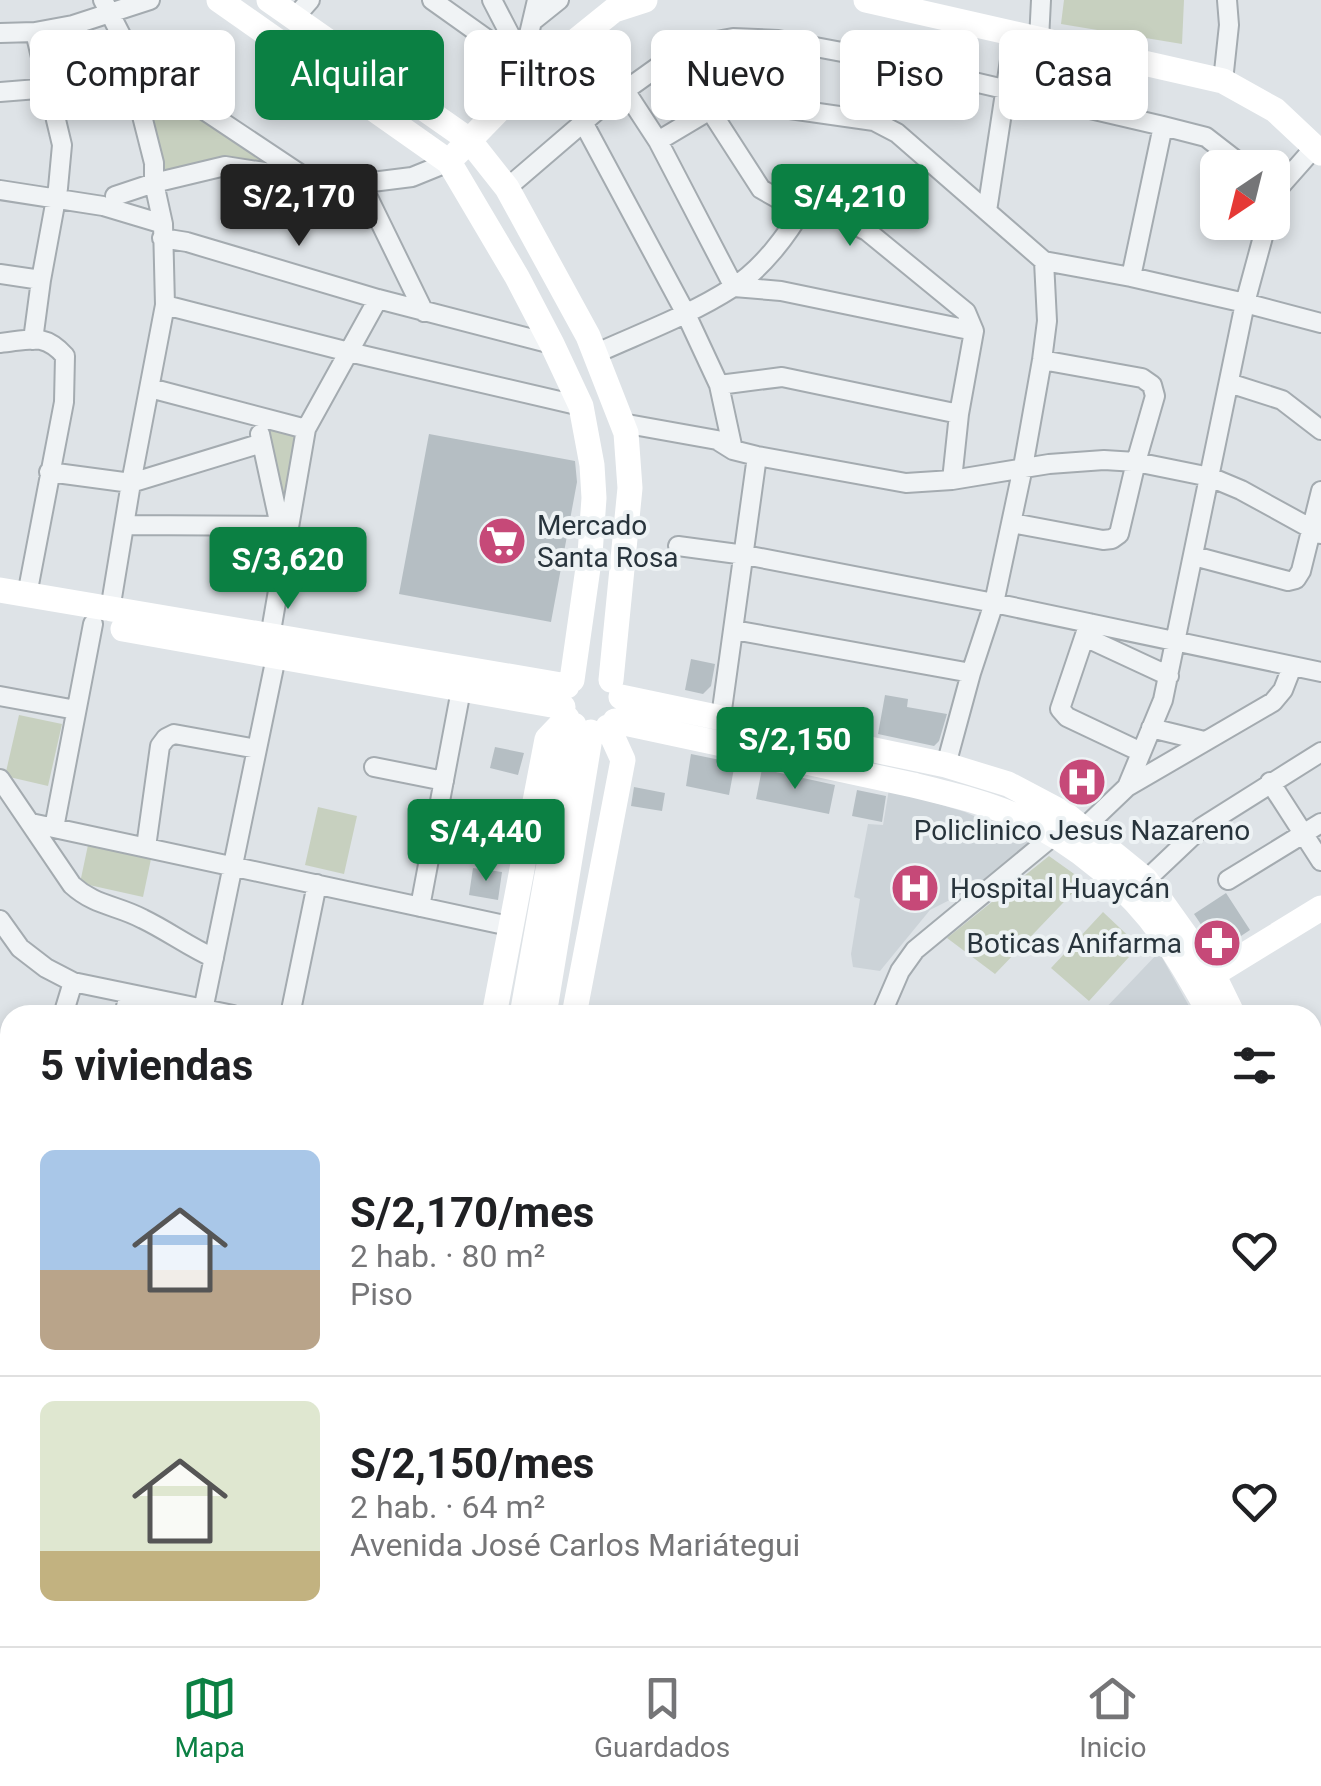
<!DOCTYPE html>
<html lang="es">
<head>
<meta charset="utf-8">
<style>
	:root { --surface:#fff; --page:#f6f6f6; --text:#202124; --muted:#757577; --line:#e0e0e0; --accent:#0b8043 }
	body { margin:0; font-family:Roboto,sans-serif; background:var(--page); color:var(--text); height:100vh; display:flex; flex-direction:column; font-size:38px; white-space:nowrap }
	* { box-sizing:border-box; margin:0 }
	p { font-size:32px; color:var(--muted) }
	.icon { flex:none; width:55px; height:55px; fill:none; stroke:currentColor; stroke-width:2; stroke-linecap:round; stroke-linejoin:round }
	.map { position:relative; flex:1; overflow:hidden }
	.side { position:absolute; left:0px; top:1005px; width:1322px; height:642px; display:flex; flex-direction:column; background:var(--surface); border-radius:30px 30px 0 0; box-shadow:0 5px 15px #0003 }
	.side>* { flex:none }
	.top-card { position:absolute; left:30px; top:30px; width:1262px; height:90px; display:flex; gap:20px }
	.needle { width:65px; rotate:215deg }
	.buttons { position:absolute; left:1200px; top:150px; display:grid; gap:20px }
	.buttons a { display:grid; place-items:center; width:90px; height:90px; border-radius:15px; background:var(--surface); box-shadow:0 5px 15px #0003; font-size:50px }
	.price { position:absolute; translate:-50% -85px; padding:0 22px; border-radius:10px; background:var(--accent); color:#fff; font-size:32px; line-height:65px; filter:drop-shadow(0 2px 5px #0008) }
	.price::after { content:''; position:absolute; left:50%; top:60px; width:30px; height:22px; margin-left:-15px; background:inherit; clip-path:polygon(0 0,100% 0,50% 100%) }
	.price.on { background:#222; color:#fff }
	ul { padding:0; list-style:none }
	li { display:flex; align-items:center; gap:30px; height:250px; padding:0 40px }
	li+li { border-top:2px solid var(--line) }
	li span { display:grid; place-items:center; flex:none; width:280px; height:200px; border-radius:15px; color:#555 }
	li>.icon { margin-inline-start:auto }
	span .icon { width:120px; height:120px; fill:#fffc; stroke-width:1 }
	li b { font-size:42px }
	h2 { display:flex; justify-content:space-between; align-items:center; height:120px; padding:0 40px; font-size:42px }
	.tag { padding:0 35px; border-radius:15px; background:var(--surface); box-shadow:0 5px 15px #0003; font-size:35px; line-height:90px }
	.tag.on { background:var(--accent); color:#fff }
	.dock { display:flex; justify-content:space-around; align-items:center; height:140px; border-top:2px solid var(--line); background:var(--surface); font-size:28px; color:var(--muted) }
	.dock a { display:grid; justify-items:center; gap:5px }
	.dock .on { color:var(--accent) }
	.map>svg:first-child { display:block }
	.built { fill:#ccd3d8 }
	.green { fill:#c7d0bf }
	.building { fill:#b5bec3 }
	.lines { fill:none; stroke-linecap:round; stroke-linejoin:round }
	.street-casing { stroke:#a4abb0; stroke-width:22 }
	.street { stroke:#f0f3f5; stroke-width:18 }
	.secondary { stroke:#fff; stroke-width:25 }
	.labels { text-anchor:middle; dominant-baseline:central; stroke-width:8; stroke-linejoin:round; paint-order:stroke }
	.poi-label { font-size:28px; fill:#28343c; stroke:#edf2f4; text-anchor:start }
</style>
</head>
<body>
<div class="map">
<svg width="1321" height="1646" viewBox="0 0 1321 1646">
	<rect width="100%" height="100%" fill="#dee3e7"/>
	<path class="built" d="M889,789l76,23 66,29 -40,38 -61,31 -50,61 -27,-4 -2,-13 9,-55 -6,-2 14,-73 15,1z
		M1159,952l35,63h-95z
		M113,1638h252l-2,8h-251z"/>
	<path class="green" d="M1064,0h120l-2,44 -121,-20z
		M136,52l64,67 71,43 -50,3 -54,17z
		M268,425l31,9 -11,69 -4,-1z
		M19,715l43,9 -14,62 -43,-10z
		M318,807l39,9 -13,58 -39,-9z
		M88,845l63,14 -8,38 -63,-14z
		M1049,856l35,25 -89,93 -48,-36z
		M1103,912l36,34 -50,55 -38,-33z"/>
	<path class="building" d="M429,434l146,27 2,21 -26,140 -152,-28z
		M691,659l24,5 -4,22 -8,8 -18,-4z
		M885,695l23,4 -1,8 40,7 -8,27 -5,5 -56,-12z
		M495,747l29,6 -6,22 -28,-7z
		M691,754l44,9 -6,32 -43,-9z
		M1080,761l21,12 -17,30 -21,-13z
		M762,769l73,16 -6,29 -73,-15z
		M634,787l31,6 -3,18 -31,-5z
		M857,790l29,6 -4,26 -30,-6z
		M473,868l29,4 -4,28 -29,-5z
		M1226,893l24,37 -27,18 -7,-1 -22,-33z"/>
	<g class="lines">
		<g class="street-casing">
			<path id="street" d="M103,0l19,37 70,65 108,72
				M432,0l90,64 9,13
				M492,0l29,56 1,8
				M295,17l15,-17
				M534,20l25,-20
				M0,33l35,-1 38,-7 77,-25
				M1039,40l2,-40
				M669,59l41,51 51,79 23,13 48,12 35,17 99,81 8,19 -15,83 -7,66
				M522,64l15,-64
				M1223,81l6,-56 -2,-25
				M624,89l34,52 76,146 47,4 193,40
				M0,92l50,-4
				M584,124l101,188 34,73 14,65
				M658,141l52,-31 66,-3 98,14 23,12 147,128 87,16 114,26 76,20
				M361,183l63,129
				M507,188l92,-79 70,-50 31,-15 33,-6 45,2 80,15 305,71 43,11 40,31
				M0,190l103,16 60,18
				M115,196l39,-13 71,-17 123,19 64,-8 37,-15
				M1272,204l4,-13 38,-43
				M987,211l27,-177
				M162,238l25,4 191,57 174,45
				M0,274l41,6
				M1131,277l32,-151
				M165,305l184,47 232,54
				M33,340l8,-60 17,-92 4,-43 -27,-113
				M0,343c29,-3 44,-11 65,13l-1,46 -37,193
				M597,353c44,-20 93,-38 135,-65 29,-18 55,-52 72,-82
				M1229,383l53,17 39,30
				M719,385l63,-8 177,37
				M150,388l156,41
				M622,423l95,17 16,10 24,6 149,27 46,-3 97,-16 55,-4 32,2 74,15 31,13 80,44
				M260,434l20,92
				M49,472l82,11 131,-40
				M1012,523l91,17 9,-1 7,-5 17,-72 19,-66 -3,-11 -10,-7 -100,-18
				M126,525l154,1 9,3
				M678,546l67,9 249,48 327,69
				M1194,556l94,25 8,-2 5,-8 20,-80
				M110,610l21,-127 34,-178 -2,-81 -9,-41v-20l-32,-126
				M1089,623l-29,86 7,8 74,35
				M734,630l237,43
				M1085,637l84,39
				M0,696l76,14
				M721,717l36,-261
				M1151,728l53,13
				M946,765l25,-92 23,-70 29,-136 19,-107 5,-39 -3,-60
				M374,767l70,14
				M0,779l72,106c23,21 45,20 71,34 25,12 46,28 71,39
				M1270,782l51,79
				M1127,787l36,-87 82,-397 22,-81
				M31,823l478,103
				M54,828l39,-204
				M1083,829l44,-42 146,-85 10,-12 9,-23
				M146,847l14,-101 6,-8 8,-4 83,15
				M1146,880l56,-53 119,-75
				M1228,880l93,-57
				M420,907l41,-217
				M0,920l20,28 26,20 27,14 160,33
				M63,1015l10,-33
				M124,1015l5,-21
				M202,1015l74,-358 -6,-20 36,-208 72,-130
				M290,1015l27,-131
				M881,1015l19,-44 15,-21 138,-114
				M1312,1090l9,-4
				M1312,1198l9,-4
				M2,1331l8,39
				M1312,1372l9,-3
				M0,1527l10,-5
				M1312,1547l9,-3
				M1312,1631l9,-3
				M953,1638l3,8
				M1183,1638l3,8
				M792,1645l21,-7
				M636,1646l2,-8
				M1032,1646l24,-8
				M1273,1646l22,-8"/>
		</g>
		<use href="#street" class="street"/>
		<path class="secondary" d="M219,0l230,162 68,115 35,67 29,62 11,59 2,33 -4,56 -18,126
			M269,0l200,140 38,48 81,148 38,97 4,55 -19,192
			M866,0l357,81 52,29 46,43
			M457,153l74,-76 83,-67 31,-10
			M0,590l567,96
			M123,629l440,78
			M621,697l325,68 62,19 57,30 81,66 67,94 20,41
			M615,721l298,64c37,9 75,18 110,34 52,23 107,70 140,117 18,25 33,53 48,79
			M1202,981l119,-73
			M494,1015l53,-276 20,-21
			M522,1015l52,-290
			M544,1015l47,-283
			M574,1015l49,-255 -15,-33
			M1312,1222l9,23
			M1312,1285l9,24
			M383,1646l2,-8
			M408,1646l2,-8
			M430,1646l1,-8
			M454,1646l2,-8"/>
	</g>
	<defs>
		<g id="supermarket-disc" transform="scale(2.5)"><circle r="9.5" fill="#c64978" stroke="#edf2f4"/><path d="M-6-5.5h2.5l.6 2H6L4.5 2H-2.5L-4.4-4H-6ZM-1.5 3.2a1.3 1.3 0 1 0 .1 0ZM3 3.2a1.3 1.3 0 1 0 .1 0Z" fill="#fff"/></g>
		<g id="hospital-disc" transform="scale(2.5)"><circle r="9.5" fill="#c64978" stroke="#edf2f4"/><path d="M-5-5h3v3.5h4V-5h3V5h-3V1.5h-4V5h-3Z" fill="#fff"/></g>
		<g id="pharmacy-disc" transform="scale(2.5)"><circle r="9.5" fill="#c64978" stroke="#edf2f4"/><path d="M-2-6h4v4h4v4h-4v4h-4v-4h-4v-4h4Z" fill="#fff"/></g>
	</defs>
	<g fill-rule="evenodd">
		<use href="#supermarket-disc" x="502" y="541"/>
		<use href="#hospital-disc" x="1082" y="782"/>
		<use href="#hospital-disc" x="915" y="888"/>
		<use href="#pharmacy-disc" x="1217" y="943"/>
	</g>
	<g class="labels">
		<g class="poi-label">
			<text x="537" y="525">Mercado<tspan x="537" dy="32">Santa Rosa</tspan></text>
			<text x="1082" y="830" text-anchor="middle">Policlinico Jesus Nazareno</text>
			<text x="950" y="888">Hospital Huaycán</text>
			<text x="1182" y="943" text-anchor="end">Boticas Anifarma</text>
		</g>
	</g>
</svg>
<div class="buttons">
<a><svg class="needle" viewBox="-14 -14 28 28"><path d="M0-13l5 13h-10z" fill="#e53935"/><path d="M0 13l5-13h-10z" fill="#757577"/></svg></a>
</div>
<b class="price on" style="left:299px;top:249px">S/2,170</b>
<b class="price" style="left:850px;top:249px">S/4,210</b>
<b class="price" style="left:288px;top:612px">S/3,620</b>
<b class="price" style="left:795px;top:792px">S/2,150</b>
<b class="price" style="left:486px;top:884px">S/4,440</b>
<div class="top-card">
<a class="tag">Comprar</a>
<a class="tag on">Alquilar</a>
<a class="tag">Filtros</a>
<a class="tag">Nuevo</a>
<a class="tag">Piso</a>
<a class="tag">Casa</a>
</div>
<section class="side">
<h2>5 viviendas<svg class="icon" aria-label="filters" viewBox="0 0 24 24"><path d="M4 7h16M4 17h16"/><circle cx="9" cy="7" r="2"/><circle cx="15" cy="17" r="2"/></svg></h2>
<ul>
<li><span style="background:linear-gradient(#a9c7e8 60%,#b9a48a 0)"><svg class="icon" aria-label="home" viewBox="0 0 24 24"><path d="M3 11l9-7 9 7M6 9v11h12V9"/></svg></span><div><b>S/2,170/mes</b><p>2 hab. · 80 m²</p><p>Piso</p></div><svg class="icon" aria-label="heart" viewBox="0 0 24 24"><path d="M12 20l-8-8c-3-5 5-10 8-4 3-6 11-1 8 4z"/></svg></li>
<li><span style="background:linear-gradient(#dfe7d0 75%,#c2b280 0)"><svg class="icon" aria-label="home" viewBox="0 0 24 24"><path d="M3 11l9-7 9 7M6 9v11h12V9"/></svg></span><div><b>S/2,150/mes</b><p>2 hab. · 64 m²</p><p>Avenida José Carlos Mariátegui</p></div><svg class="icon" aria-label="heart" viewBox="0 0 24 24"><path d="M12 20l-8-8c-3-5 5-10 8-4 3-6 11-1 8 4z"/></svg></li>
</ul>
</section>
</div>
<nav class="dock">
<a class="on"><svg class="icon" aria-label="map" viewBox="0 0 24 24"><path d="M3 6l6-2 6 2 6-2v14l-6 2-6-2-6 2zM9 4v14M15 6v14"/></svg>Mapa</a>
<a><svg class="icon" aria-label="saved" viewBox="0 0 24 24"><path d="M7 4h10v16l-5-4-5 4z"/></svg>Guardados</a>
<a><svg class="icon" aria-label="home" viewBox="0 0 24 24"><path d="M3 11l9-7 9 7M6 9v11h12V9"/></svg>Inicio</a>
</nav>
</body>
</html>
